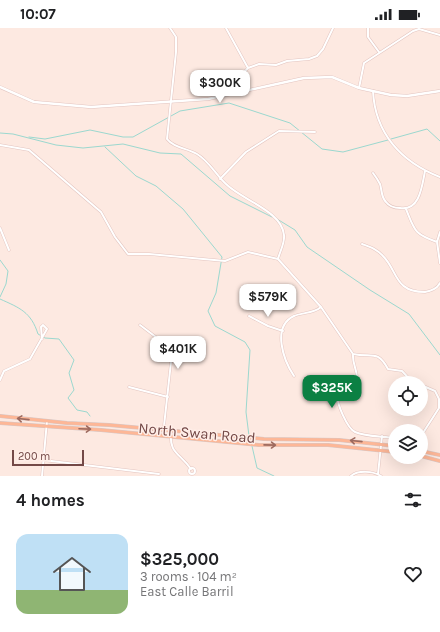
<!DOCTYPE html>
<html lang="en">
<head>
<meta charset="utf-8">
<style>
	:root { --surface:#fff; --page:#f2f2f2; --text:#202124; --muted:#757577; --line:#e0e0e0; --accent:#0b8043 }
	body { margin:0; font-family:Karla,sans-serif; background:var(--page); color:var(--text); height:100vh; display:flex; flex-direction:column; font-size:15px; white-space:nowrap }
	* { box-sizing:border-box; margin:0 }
	p { font-size:13px; color:var(--muted) }
	.icon { flex:none; width:22px; height:22px; fill:none; stroke:currentColor; stroke-width:2; stroke-linecap:round; stroke-linejoin:round }
	.map { position:relative; height:448px; overflow:hidden }
	.side { display:flex; flex-direction:column; background:var(--surface); flex:1 }
	.side>* { flex:none }
	.controls { position:absolute; left:388px; top:348px; display:grid; gap:8px }
	.controls a { display:grid; place-items:center; width:40px; height:40px; border-radius:50%; background:var(--surface); box-shadow:0 4px 16px #0002; font-size:20px }
	.scale { position:absolute; left:12px; bottom:10px; width:72px; box-sizing:border-box; padding-left:4px; border:2px solid #744947; border-top:0; font-size:11px; line-height:14px; white-space:nowrap; color:#744947; -webkit-text-stroke:3px #ffeee8; paint-order:stroke }
	.price { position:absolute; translate:-50% -34px; padding:0 9px; border-radius:8px; background:#fff; color:#222; font-size:13px; line-height:26px; filter:drop-shadow(0 1px 2px #0008) }
	.price::after { content:''; position:absolute; left:50%; top:24px; width:12px; height:9px; margin-left:-6px; background:inherit; clip-path:polygon(0 0,100% 0,50% 100%) }
	.price.active { background:var(--accent); color:#fff }
	ul { padding:0; list-style:none }
	li { display:flex; align-items:center; gap:12px; height:100px; padding:0 16px }
	li+li { border-top:1px solid var(--line) }
	li span { display:grid; place-items:center; flex:none; width:112px; height:80px; border-radius:12px; color:#555 }
	li>.icon { margin-inline-start:auto }
	span .icon { width:48px; height:48px; fill:#fffc; stroke-width:1 }
	li b { font-size:17px }
	h2 { display:flex; justify-content:space-between; align-items:center; height:48px; padding:0 16px; font-size:17px }
	.status { display:flex; justify-content:space-between; align-items:center; height:28px; padding:0 20px; background:var(--surface); direction:ltr }
	.status svg { height:11px; fill:currentColor }
	.map>svg:first-child { display:block }
	.lines { fill:none; stroke-linecap:round; stroke-linejoin:round }
	.stream { stroke:#9bd8cf; stroke-width:1 }
	.minor-casing { stroke:#e3c5c0; stroke-width:3 }
	.tertiary-casing { stroke:#e3c5c0; stroke-width:3.5 }
	.primary-casing { stroke:#d5c8c8; stroke-width:4 }
	.minor { stroke:#fff; stroke-width:2 }
	.tertiary { stroke:#fff; stroke-width:2.5 }
	.primary { stroke:#fdb797; stroke-width:3 }
	.oneway { stroke:#9d6a5f }
	.labels { text-anchor:middle; dominant-baseline:central; stroke-width:3; stroke-linejoin:round; paint-order:stroke }
	.street-label { font-size:15px; fill:#744947; stroke:#ffeee8 }
</style>
</head>
<body>
<div class="status"><b>10:07</b><svg viewBox="0 0 49 12"><path d="M0 12V9h3v3zM5 12V6h3v6zM10 12V3h3v9zM15 12V0h3v12zM26 1h20v11H26zM47 4h2v5h-2z"/></svg></div>
<div class="map">
<svg width="440" height="448" viewBox="0 0 440 448">
	<rect width="100%" height="100%" fill="#fde9e1"/>
	<g class="lines">
		<path class="stream" d="M0,105l13,1 43,11 27,3 40,-4 37,9 21,1 49,42 42,21
			M29,109l16,2 45,-9 33,7h10l47,-26 49,-8 61,20 32,26 21,3 45,-12
			M391,111l36,-10 13,12
			M105,119l31,29 20,10 27,23 39,48 -6,36 -8,18 7,15 30,16 5,8 -4,62 3,24
			M277,191l18,11 12,17 63,43 39,24 31,41
			M0,232l8,11 -2,13 -6,13
			M0,271c20,9 31,13 38,35l7,4 14,1 15,21 -5,13 5,17 -6,8 9,12 10,2 3,4
			M252,418l5,22 17,8"/>
		<g class="minor-casing">
			<path id="minor" d="M226,0l22,40
				M368,0v9l11,15
				M359,60l5,-25 49,-32 6,-2 21,6
				M373,63c2,42 28,71 67,86
				M231,66l2,-10 15,-16 11,-4 17,1 11,-4 22,-2 8,-3 6,-7 10,-21
				M0,117l29,5 72,62 14,25 13,17h21l76,7 23,-9 30,7c2,-8 7,-16 6,-24 -2,-24 -42,-35 -58,-51 -10,-9 -17,-23 -29,-30 -10,-6 -23,-6 -30,-15l9,-87v-15l-6,-9
				M373,145c3,4 5,7 7,11 2,6 1,13 6,18 3,4 8,6 14,6 20,3 22,-22 25,-37
				M220,151l26,-27 33,-21 36,1
				M406,181c9,22 8,25 31,33
				M0,200l9,22
				M440,204l-3,10 3,21
				M362,216c8,3 15,5 21,12 15,15 11,36 42,36 6,-1 12,-3 15,-9
				M278,231l43,48 32,47c-1,10 5,17 4,26 -6,4 -16,7 -19,14 -3,8 10,35 17,38 11,5 28,4 40,6
				M249,288l19,10 15,5
				M140,297l25,19 7,9 -9,82
				M353,326c19,4 24,-5 35,15l14,2 11,12
				M294,348c-10,-15 -23,-49 0,-60 9,-4 19,-2 27,-9
				M0,352l4,-9 26,-12 17,-30 -4,-4 -2,2 1,12
				M421,357l14,6 4,8v9l-18,28
				M129,359l39,10
				M171,403c-2,23 8,21 20,38
				M43,432l116,14
				M189 443a3 3 0 1 1 6 0a3 3 0 1 1-6 0Z
				M378,446l4,-38
				M42,448l5,-55
				M351,448c7,-6 22,-5 30,0"/>
		</g>
		<g class="tertiary-casing">
			<path id="tertiary" d="M0,59l34,15 57,5 117,-8 96,-21 28,-1 27,11 32,7 16,1 33,-5"/>
		</g>
		<g class="primary-casing">
			<path id="primary" d="M0,388l67,7 42,2 155,14 75,1 56,6
				M0,395l101,7 158,15h69l67,7
				M421,423l19,4
				M421,428l19,5"/>
		</g>
		<use href="#minor" class="minor"/>
		<use href="#tertiary" class="tertiary"/>
		<use href="#primary" class="primary"/>
	</g>
	<defs><path id="oneway-shaft" d="M-6 0H5M1.5-3L5.5 0L1.5 3" fill="none" stroke-width="1.6" stroke-linecap="round" stroke-linejoin="round"/></defs>
	<g class="oneway">
		<use href="#oneway-shaft" transform="translate(23 391) rotate(-174)"/>
		<use href="#oneway-shaft" transform="translate(85 401) rotate(2)"/>
		<use href="#oneway-shaft" transform="translate(356 413) rotate(-174)"/>
		<use href="#oneway-shaft" transform="translate(270 417) rotate(1)"/>
	</g>
	<g class="labels">
		<g class="street-label">
			<text transform="translate(197 405) rotate(5)">North Swan Road</text>
		</g>
	</g>
</svg>
<div class="controls">
<a><svg class="icon" aria-label="locate" viewBox="0 0 24 24"><circle cx="12" cy="12" r="6"/><path d="M12 2v4M12 18v4M2 12h4M18 12h4"/></svg></a>
<a><svg class="icon" aria-label="layers" viewBox="0 0 24 24"><path d="M12 4l9 5-9 5-9-5zM3 14l9 5 9-5"/></svg></a>
</div>
<div class="scale">200 m</div>
<b class="price" style="left:220px;top:76px">$300K</b>
<b class="price" style="left:268px;top:290px">$579K</b>
<b class="price" style="left:178px;top:342px">$401K</b>
<b class="price active" style="left:332px;top:381px">$325K</b>
</div>
<section class="side">
<h2>4 homes<svg class="icon" aria-label="filters" viewBox="0 0 24 24"><path d="M4 7h16M4 17h16"/><circle cx="9" cy="7" r="2"/><circle cx="15" cy="17" r="2"/></svg></h2>
<ul>
<li><span style="background:linear-gradient(#bfe0f5 70%,#8fb573 0)"><svg class="icon" aria-label="home" viewBox="0 0 24 24"><path d="M3 11l9-7 9 7M6 9v11h12V9"/></svg></span><div><b>$325,000</b><p>3 rooms · 104 m²</p><p>East Calle Barril</p></div><svg class="icon" aria-label="heart" viewBox="0 0 24 24"><path d="M12 20l-8-8c-3-5 5-10 8-4 3-6 11-1 8 4z"/></svg></li>
</ul>
</section>
</body>
</html>
